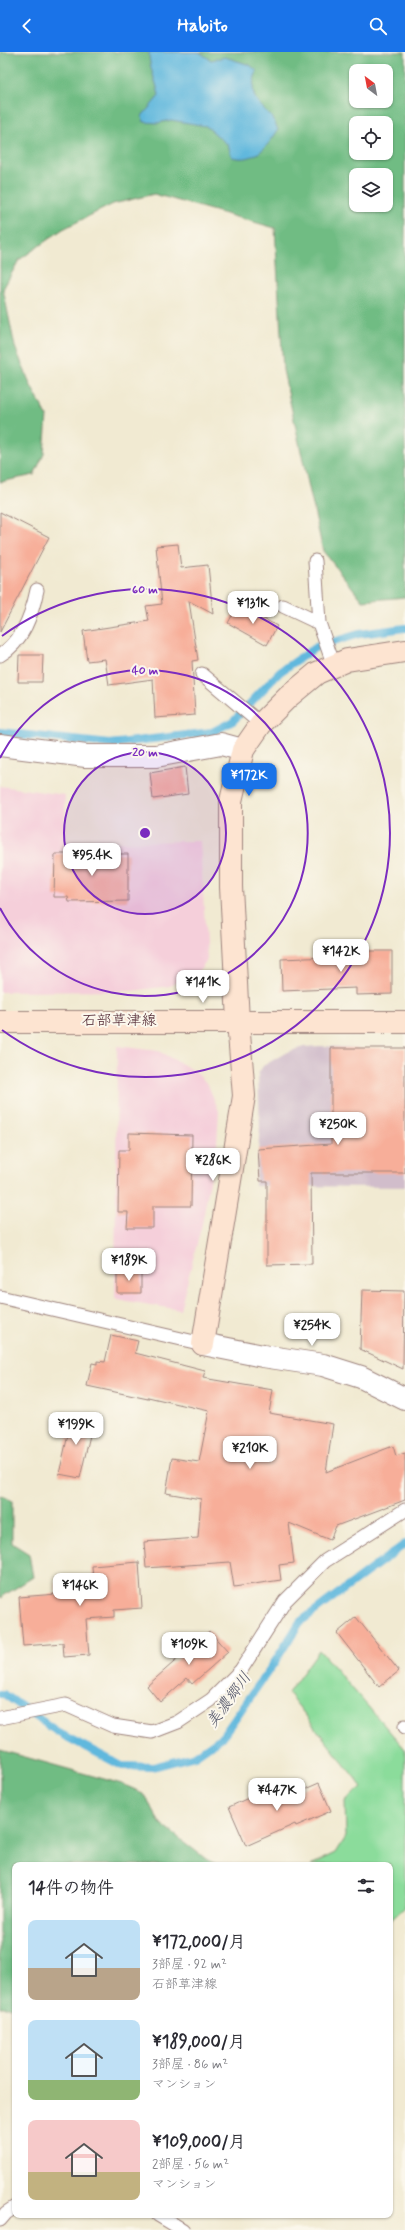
<!DOCTYPE html>
<html lang="ja">
<head>
<meta charset="utf-8">
<style>
	:root { --surface:#fff; --page:#f7f7f7; --text:#2b2b33; --muted:#7c7c81; --accent:#1a73e8 }
	body { margin:0; font-family:Mynerve,"Klee One",sans-serif; background:var(--page); color:var(--text); height:100vh; display:flex; flex-direction:column; font-size:15px; white-space:nowrap }
	* { box-sizing:border-box; margin:0 }
	p { font-size:13px; color:var(--muted) }
	.icon { flex:none; width:22px; height:22px; fill:none; stroke:currentColor; stroke-width:2; stroke-linecap:round; stroke-linejoin:round }
	.map { position:relative; flex:1; overflow:hidden }
	.panel { position:absolute; left:12px; top:1810px; width:381px; height:356px; display:flex; flex-direction:column; background:var(--surface); border-radius:8px; box-shadow:0 1px 3px #0004 }
	.panel>* { flex:none }
	.needle { width:26px; rotate:328deg }
	.tools { position:absolute; left:349px; top:12px; display:grid; gap:8px }
	.tools a { display:grid; place-items:center; width:44px; height:44px; border-radius:8px; background:var(--surface); box-shadow:0 1px 3px #0004; font-size:20px }
	.price { position:absolute; translate:-50% -34px; padding:0 9px; border-radius:8px; background:#fff; color:#222; font-size:13px; line-height:26px; filter:drop-shadow(0 1px 2px #0008) }
	.price::after { content:''; position:absolute; left:50%; top:24px; width:12px; height:9px; margin-left:-6px; background:inherit; clip-path:polygon(0 0,100% 0,50% 100%) }
	.price.active { background:var(--accent); color:#fff }
	ul { padding:0; list-style:none }
	li { display:flex; align-items:center; gap:12px; height:100px; padding:0 16px }
	li span { display:grid; place-items:center; flex:none; width:112px; height:80px; border-radius:8px; color:#555 }
	li>.icon { margin-inline-start:auto }
	span .icon { width:48px; height:48px; fill:#fffc; stroke-width:1 }
	li b { font-size:17px }
	h2 { display:flex; justify-content:space-between; align-items:center; height:48px; padding:0 16px; font-size:17px }
	header { display:flex; justify-content:space-between; align-items:center; height:52px; padding:0 16px; background:var(--accent); color:#fff; font-size:18px; font-weight:800 }
	.map>svg:first-child { display:block }
	.built { fill:#f5cfda }
	.industrial { fill:#d1bdcb }
	.green { fill:#8bdc9b; stroke:#6a7e63 }
	.forest { fill:#70bc83; stroke:#5d6e57; fill-rule:evenodd }
	.water { fill:#60b8dd; stroke:#556c84 }
	.lines { fill:none; stroke-linecap:round; stroke-linejoin:round }
	.stream { stroke:#60b8dd; stroke-width:8 }
	.building { fill:#f7ae99 }
	.lane-casing { stroke:#9e847e; stroke-width:15 }
	.street-casing { stroke:#9e847e; stroke-width:24 }
	.secondary-casing { stroke:#9e847e; stroke-width:24 }
	.lane { stroke:#fff; stroke-width:13 }
	.street { stroke:#fff; stroke-width:22 }
	.secondary { stroke:#fde4d1; stroke-width:22 }
	.ring { fill:none; stroke:#7b2cbf; stroke-width:2 }
	.labels { text-anchor:middle; dominant-baseline:central; stroke-width:4; stroke-linejoin:round; paint-order:stroke }
	.street-label { font-size:15px; fill:#4a1f2b; stroke:#fbf7ec }
	.water-label { font-size:16px; font-style:italic; fill:#525569; stroke:#fbf7ec }
	.centre { fill:#7b2cbf; stroke:#fbf7ec; stroke-width:2 }
	.ring-label { font-size:12px; text-anchor:middle; font-weight:bold; fill:#7b2cbf; stroke:#fbf7ec; stroke-width:4; stroke-linejoin:round; paint-order:stroke }
</style>
</head>
<body>
<header><svg class="icon" aria-label="back" viewBox="0 0 24 24"><path d="M15 5l-7 7 7 7"/></svg>Habito<svg class="icon" aria-label="search" viewBox="0 0 24 24"><circle cx="10" cy="10" r="6"/><path d="M15 15l6 6"/></svg></header>
<div class="map">
<svg width="405" height="2178" viewBox="0 0 405 2178">
	<rect width="100%" height="100%" fill="#fbf7ec"/>
	<filter id="ink" filterUnits="userSpaceOnUse"><feTurbulence type="fractalNoise" baseFrequency=".025" numOctaves="2"/><feDisplacementMap in="SourceGraphic" scale="8" xChannelSelector="R" yChannelSelector="G"/><feConvolveMatrix kernelMatrix="1 2 1 2 8 2 1 2 1" color-interpolation-filters="sRGB"/></filter>
	<filter id="wash" filterUnits="userSpaceOnUse"><feTurbulence type="fractalNoise" baseFrequency=".012" numOctaves="4" result="noise"/><feDisplacementMap in="SourceGraphic" scale="16" xChannelSelector="R" yChannelSelector="G"/><feGaussianBlur stdDeviation="0.9" result="paint"/><feColorMatrix in="noise" values="0 0 0 0 0 0 0 0 0 0 0 0 0 0 0 0 0 1.4 0 .05"/><feComposite in="paint" operator="in"/></filter>
	<g filter="url(#wash)">
		<rect width="100%" height="100%" fill="#f1ead2"/>
		<path class="built" d="M0,734l65,9v48l135,-2 7,119 -11,14 -26,12 -38,5 -132,1z
			M117,994l41,5 37,20 13,14 11,26 -2,32 -15,81 -22,86 -65,-11z"/>
		<path class="industrial" d="M320,994l85,4v137l-150,-1 5,-58 -2,-54 5,-8 24,-14 17,-5z"/>
		<path class="green" d="M319,1598l86,99v158l-15,14v-56h-79l25,-12 10,-16 -1,-36 17,-14 -74,-94z"/>
		<path class="forest" d="M0,0h405v545l-42,4 -40,-50 -40,-181 -8,-142 -121,-34 -41,10 -50,25 -44,31 -16,29 12,58 16,39 16,30 -3,38 -10,21 -34,7zM356,19h30v30h-30zM356,71h30v30h-30zM356,123h30v30h-30z
			M0,1443l12,6v42l17,11 4,23 -33,21z
			M0,1698l122,34 21,9 18,31 45,35 12,6h-203v142h-15z"/>
		<path class="water" d="M149,0h50l12,8 14,-3 25,8 7,6c-14,35 13,33 21,59 -11,17 -23,33 -46,27l-4,-12 -22,-19 -35,-6 -13,3 -14,-1 -2,-6 17,-20c-3,-17 -10,-26 -10,-44z"/>
		<g class="lines">
			<path class="stream" d="M0,680l110,12 102,-12 21,-11 47,-49 36,-25 43,-13 46,-6
				M0,1642h4l55,39 63,33 31,1 42,-11 27,-19 52,-74 26,-41 105,-78"/>
		</g>
		<g id="blocks">
			<path class="building" d="M0,460l49,25 -49,95z
				M178,492l3,24 27,-3 5,49 -24,-13 9,59 -6,1 3,54 -40,3 -2,-39 -44,6 -4,-26 -18,2 -4,-30 66,-10 -3,-15 16,-2 -6,-58z
				M238,553l39,21 -10,19 -39,-22z
				M19,603h24l-1,27h-24z
				M185,715l3,27 -35,5 -3,-26z
				M55,802h73v47l-59,1 -1,-5h-14z
				M356,899h36v43l-36,1v-7l-74,3 -1,-32 75,-3z
				M331,996h74v125h-94l1,91 -45,1v-84h-7l-2,-32 73,-5z
				M129,1081l63,2 -1,71h-38v22h-26l1,-16h-10l1,-62h10z
				M117,1218l24,1v22h-24z
				M362,1238l42,1 -1,78 -43,-20z
				M111,1283l27,6 -3,12 70,18 -2,7 70,12 -4,23 64,11 -7,48 67,-26 3,10 9,-3v47l-69,26 -6,14 -41,-17 5,40 -15,2 2,15 -47,7 -4,-25 -84,6 -2,-26 54,-4 3,-39 -35,-6 6,-35 27,4 10,-51 -61,-14v2l-61,-13 5,-23 5,1v-3l8,1z
				M73,1361l21,5 -14,60 -21,-4z
				M139,1510l3,46 -28,2v7l-28,2 3,36 -25,2 -1,-14 -40,3 -4,-49 38,-3 -1,-10 37,-3 -1,-15z
				M356,1565l43,54 -20,16 -42,-54z
				M209,1579l19,21 -36,32 -5,-6 -27,24 -13,-16z
				M319,1731l12,28 -35,15 -1,-2 -49,22 -17,-39 45,-21 6,14z"/>
		</g>
	</g>
	<g filter="url(#ink)">
		<use href="#blocks" fill-opacity="0" stroke="#9e847e" stroke-width="1"/>
		<g class="lines">
			<g class="lane-casing">
				<path id="lane" d="M315,509l4,62
					M283,554l36,17 15,43
					M0,603c23,-13 32,-41 37,-65
					M202,622l59,50
					M0,1245l203,47
					M0,1666l66,-13 47,21 39,6 26,-10 33,-22 30,-30 44,-69 40,-40 80,-51
					M405,1675v-1
					M158,2163l25,15
					M0,2168l6,-7 9,-6"/>
			</g>
			<g class="street-casing">
				<path id="street" d="M0,693l86,11h70l65,-12 22,6
					M203,1292l60,12 60,9 38,12 44,22"/>
			</g>
			<g class="secondary-casing">
				<path id="secondary" d="M0,970h405
					M203,1292l41,-248 -6,-75 -7,-134v-86l12,-51 18,-26 27,-27 29,-24 30,-13 58,-9"/>
			</g>
			<use href="#lane" class="lane"/>
			<use href="#street" class="street"/>
			<use href="#secondary" class="secondary"/>
		</g>
	</g>
	<circle cx="145" cy="781" r="81" fill="#7b2cbf" fill-opacity=".12"/>
	<g class="ring">
		<circle cx="145" cy="781" r="81"/>
		<path d="M0 706A163 163 0 1 1 0 856"/>
		<path d="M2 584A244 244 0 1 1 2 978"/>
	</g>
	<g class="labels">
		<g class="street-label">
			<text x="119" y="969">石部草津線</text>
		</g>
		<g class="water-label">
			<text transform="translate(229 1648) rotate(-54)">美濃郷川</text>
		</g>
	</g>
	<circle cx="145" cy="781" r="6" class="centre"/>
	<g class="ring-label">
		<text x="145" y="541">60 m</text>
		<text x="145" y="622">40 m</text>
		<text x="145" y="704">20 m</text>
	</g>
</svg>
<div class="tools">
<a><svg class="needle" viewBox="-14 -14 28 28"><path d="M0-13l5 13h-10z" fill="#e53935"/><path d="M0 13l5-13h-10z" fill="#7c7c81"/></svg></a>
<a><svg class="icon" aria-label="locate" viewBox="0 0 24 24"><circle cx="12" cy="12" r="6"/><path d="M12 2v4M12 18v4M2 12h4M18 12h4"/></svg></a>
<a><svg class="icon" aria-label="layers" viewBox="0 0 24 24"><path d="M12 4l9 5-9 5-9-5zM3 14l9 5 9-5"/></svg></a>
</div>
<b class="price" style="left:253px;top:573px">¥131K</b>
<b class="price active" style="left:249px;top:745px">¥172K</b>
<b class="price" style="left:92px;top:825px">¥95.4K</b>
<b class="price" style="left:341px;top:921px">¥142K</b>
<b class="price" style="left:203px;top:952px">¥141K</b>
<b class="price" style="left:338px;top:1094px">¥250K</b>
<b class="price" style="left:213px;top:1130px">¥286K</b>
<b class="price" style="left:129px;top:1230px">¥189K</b>
<b class="price" style="left:312px;top:1295px">¥254K</b>
<b class="price" style="left:76px;top:1394px">¥199K</b>
<b class="price" style="left:250px;top:1418px">¥210K</b>
<b class="price" style="left:80px;top:1555px">¥146K</b>
<b class="price" style="left:189px;top:1614px">¥109K</b>
<b class="price" style="left:277px;top:1760px">¥447K</b>
<section class="panel">
<h2>14件の物件<svg class="icon" aria-label="filters" viewBox="0 0 24 24"><path d="M4 7h16M4 17h16"/><circle cx="9" cy="7" r="2"/><circle cx="15" cy="17" r="2"/></svg></h2>
<ul>
<li><span style="background:linear-gradient(#bfe0f5 60%,#b9a48a 0)"><svg class="icon" aria-label="home" viewBox="0 0 24 24"><path d="M3 11l9-7 9 7M6 9v11h12V9"/></svg></span><div><b>¥172,000/月</b><p>3部屋 · 92 m²</p><p>石部草津線</p></div></li>
<li><span style="background:linear-gradient(#bfe0f5 75%,#8fb573 0)"><svg class="icon" aria-label="home" viewBox="0 0 24 24"><path d="M3 11l9-7 9 7M6 9v11h12V9"/></svg></span><div><b>¥189,000/月</b><p>3部屋 · 86 m²</p><p>マンション</p></div></li>
<li><span style="background:linear-gradient(#f6c9c9 65%,#c2b280 0)"><svg class="icon" aria-label="home" viewBox="0 0 24 24"><path d="M3 11l9-7 9 7M6 9v11h12V9"/></svg></span><div><b>¥109,000/月</b><p>2部屋 · 56 m²</p><p>マンション</p></div></li>
</ul>
</section>
</div>
</body>
</html>
